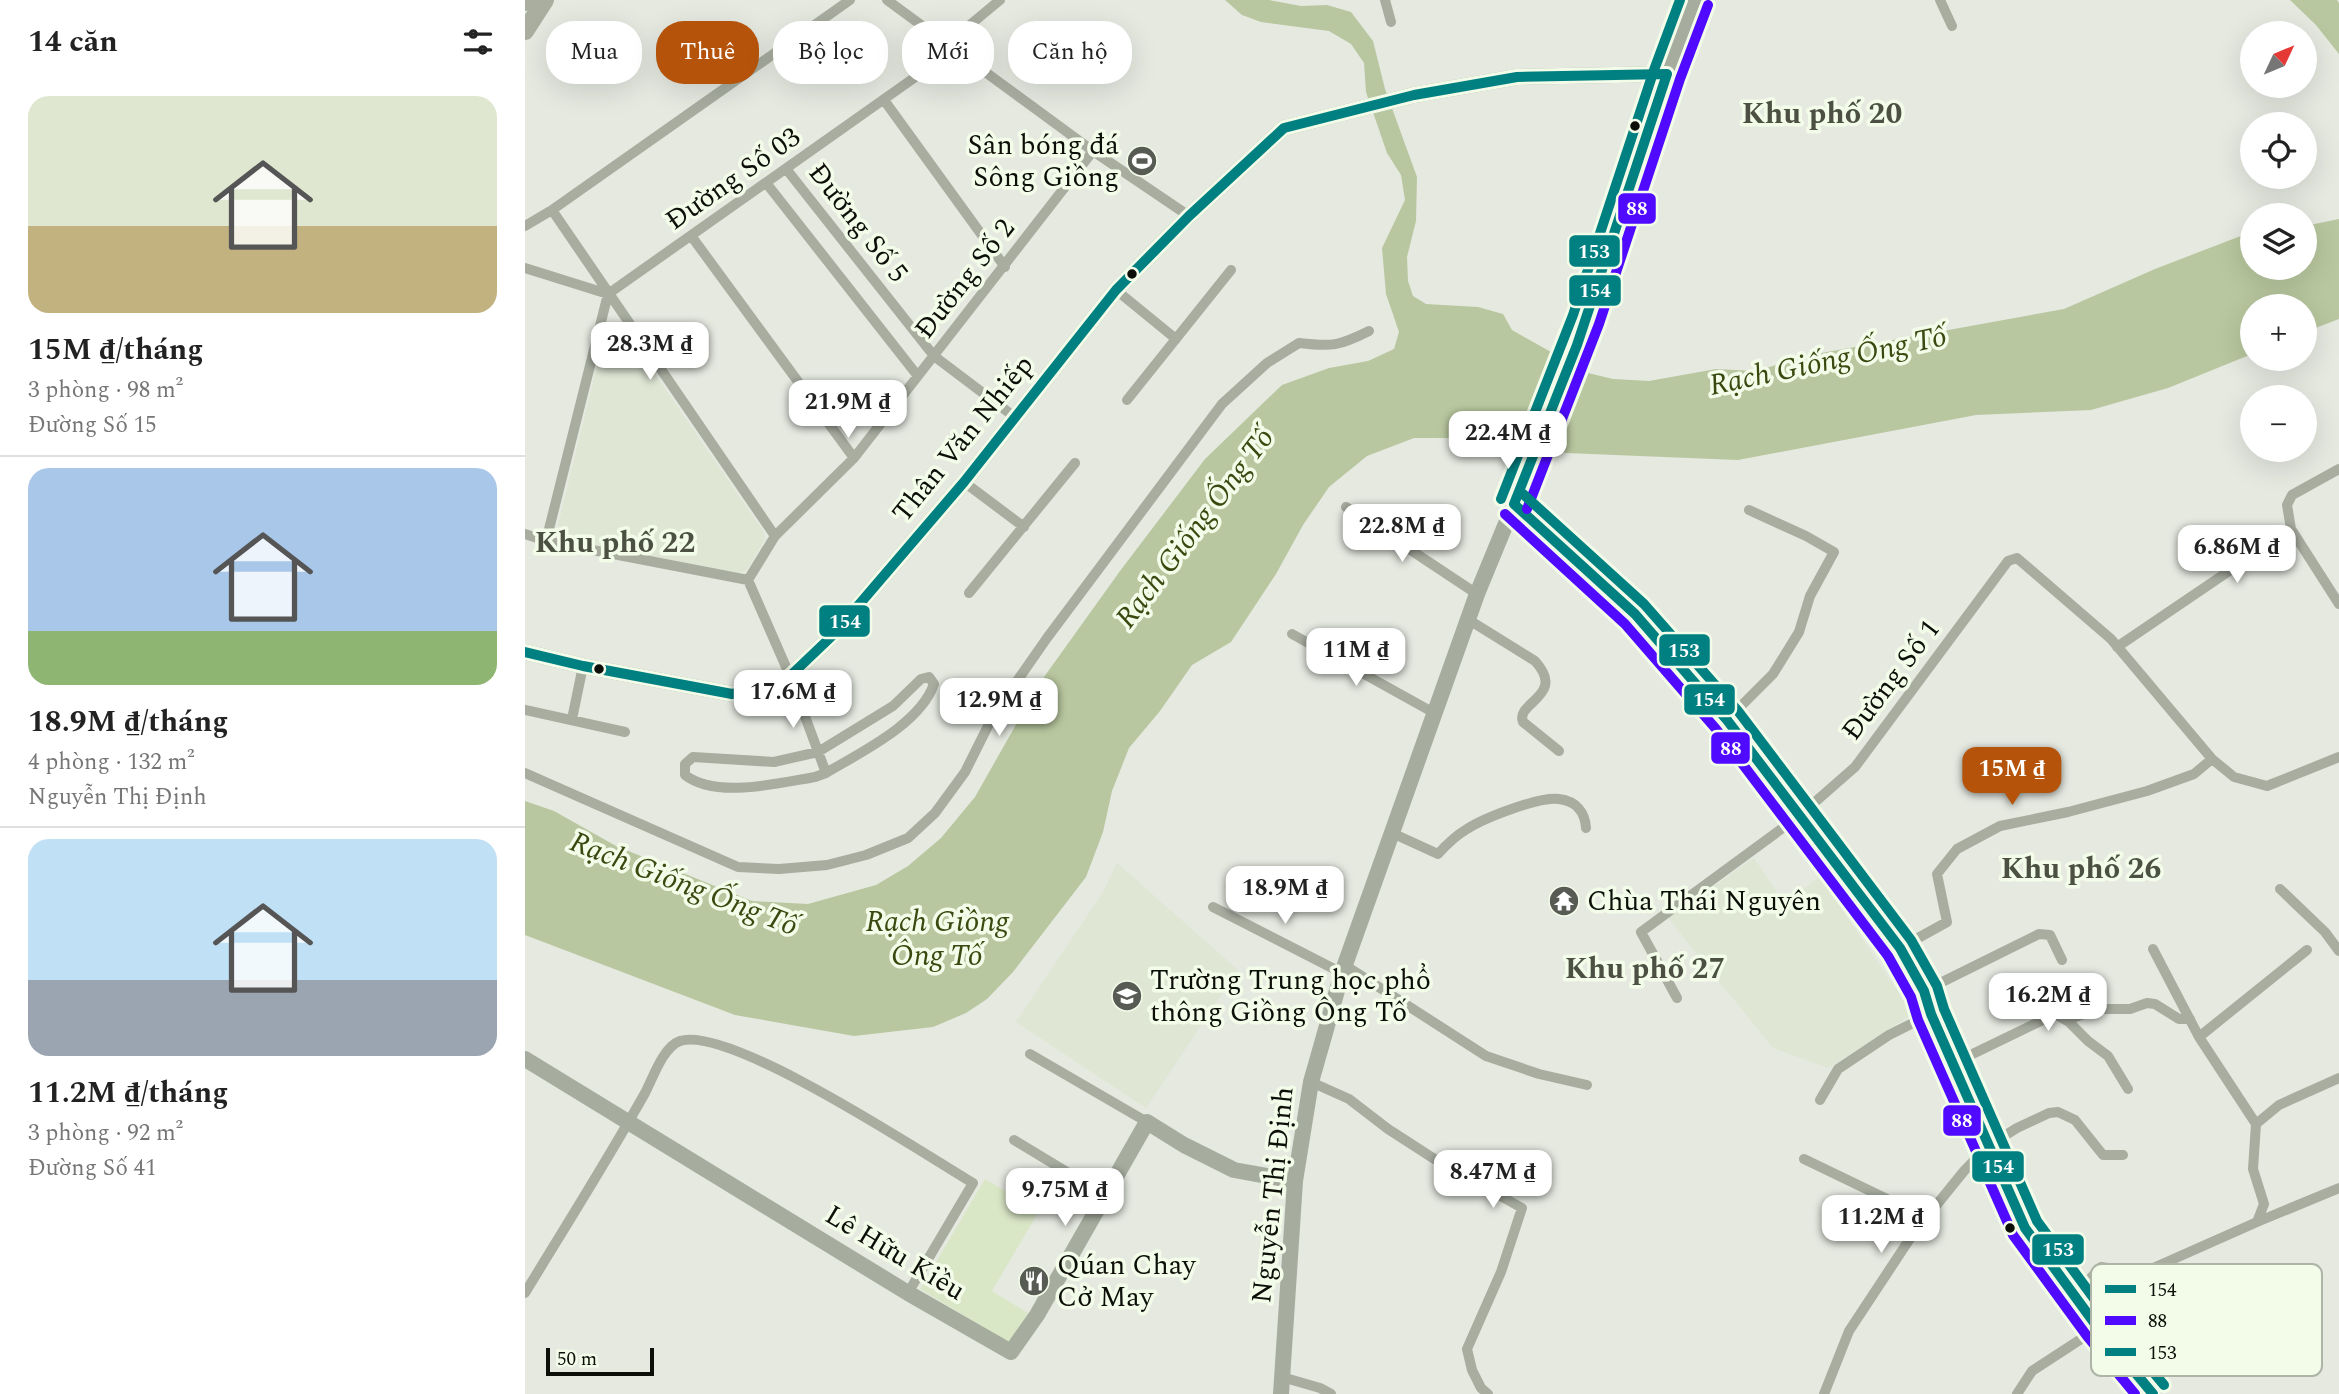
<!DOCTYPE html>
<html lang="vi">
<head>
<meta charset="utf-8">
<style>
	:root { --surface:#fff; --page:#f2f2f2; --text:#222; --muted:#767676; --line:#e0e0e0; --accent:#b45309 }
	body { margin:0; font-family:Spectral,serif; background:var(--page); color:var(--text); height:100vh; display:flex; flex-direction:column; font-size:26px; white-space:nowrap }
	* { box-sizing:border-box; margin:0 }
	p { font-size:23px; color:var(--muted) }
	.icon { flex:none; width:38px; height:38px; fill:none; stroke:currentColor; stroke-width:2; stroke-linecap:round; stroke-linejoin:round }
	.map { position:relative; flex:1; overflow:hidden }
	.panel { display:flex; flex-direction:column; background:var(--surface); width:525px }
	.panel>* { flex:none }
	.guide { position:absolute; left:21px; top:21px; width:665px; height:63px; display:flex; gap:14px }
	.needle { width:46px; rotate:46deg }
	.tools { position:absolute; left:1715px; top:21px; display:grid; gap:14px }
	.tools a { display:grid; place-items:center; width:77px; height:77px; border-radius:50%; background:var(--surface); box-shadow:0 7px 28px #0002; font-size:35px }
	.scale { position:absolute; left:21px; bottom:18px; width:108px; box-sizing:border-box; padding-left:7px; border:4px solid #0c0e08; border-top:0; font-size:19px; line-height:24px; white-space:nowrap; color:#0c0e08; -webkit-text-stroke:5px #f3fbe9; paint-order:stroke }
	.price { position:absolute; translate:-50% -60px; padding:0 16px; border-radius:14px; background:#fff; color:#222; font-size:23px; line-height:46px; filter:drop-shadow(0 2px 4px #0008) }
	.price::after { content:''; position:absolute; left:50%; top:42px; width:21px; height:16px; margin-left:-10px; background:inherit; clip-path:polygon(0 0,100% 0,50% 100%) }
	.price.on { background:var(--accent); color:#fff }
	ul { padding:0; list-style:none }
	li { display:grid; align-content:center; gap:14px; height:371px; padding:0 28px }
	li+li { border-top:2px solid var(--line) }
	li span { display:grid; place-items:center; height:217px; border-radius:21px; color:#555 }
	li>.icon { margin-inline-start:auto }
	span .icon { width:126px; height:126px; fill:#fffc; stroke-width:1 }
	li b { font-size:30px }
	h2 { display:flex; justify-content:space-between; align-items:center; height:84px; padding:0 28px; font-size:30px }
	.chip { padding:0 24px; border-radius:28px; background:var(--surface); box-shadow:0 7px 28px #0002; font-size:24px; line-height:63px }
	.chip.on { background:var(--accent); color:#fff }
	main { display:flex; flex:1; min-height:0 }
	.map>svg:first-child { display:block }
	.built { fill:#dfe6d4 }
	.green { fill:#dae7c7 }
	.water { fill:#b8c79f }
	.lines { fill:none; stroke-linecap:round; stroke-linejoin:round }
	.street { stroke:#a8ada0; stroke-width:10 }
	.secondary { stroke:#a6ac9e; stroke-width:16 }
	.primary { stroke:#a9ae9e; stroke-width:18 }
	.bus-1-casing { stroke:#f3fbe9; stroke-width:16 }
	.bus-2-casing { stroke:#f3fbe9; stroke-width:16 }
	.bus-3-casing { stroke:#f3fbe9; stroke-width:16 }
	.bus-1 { stroke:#008080; stroke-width:10 }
	.bus-2 { stroke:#4f0aff; stroke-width:10 }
	.bus-3 { stroke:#008080; stroke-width:10 }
	.bus-dot { fill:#0c0e08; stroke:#f3fbe9; stroke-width:2.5 }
	.labels { text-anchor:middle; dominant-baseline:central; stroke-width:7; stroke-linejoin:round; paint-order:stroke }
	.poi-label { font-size:28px; fill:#0c0e08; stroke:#f3fbe9; text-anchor:start }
	.street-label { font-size:28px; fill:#0c0e08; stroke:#f3fbe9 }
	.neighbourhood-label { font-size:30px; font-weight:bold; fill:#4b5042; stroke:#f3fbe9 }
	.water-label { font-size:30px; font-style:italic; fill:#384a0f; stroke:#f3fbe9 }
	.key { fill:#f3fbe9; stroke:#aeb4a6; stroke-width:2 }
	.key-label { font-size:19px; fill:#0c0e08 }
	.line-badge { stroke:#f3fbe9; stroke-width:2.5 }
	.badge-label { font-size:19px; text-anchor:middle; font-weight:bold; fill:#fff }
</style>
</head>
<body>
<main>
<section class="panel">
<h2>14 căn<svg class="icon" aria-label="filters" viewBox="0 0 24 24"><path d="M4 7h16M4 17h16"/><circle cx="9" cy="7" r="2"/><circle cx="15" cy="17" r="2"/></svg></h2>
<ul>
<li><span style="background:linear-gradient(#dfe7d0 60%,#c2b280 0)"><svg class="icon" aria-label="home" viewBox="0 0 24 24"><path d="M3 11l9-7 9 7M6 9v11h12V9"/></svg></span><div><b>15M ₫/tháng</b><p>3 phòng · 98 m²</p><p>Đường Số 15</p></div></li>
<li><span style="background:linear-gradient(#a9c7e8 75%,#8fb573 0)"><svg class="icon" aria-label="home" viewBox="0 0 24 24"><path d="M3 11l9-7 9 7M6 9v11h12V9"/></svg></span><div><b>18.9M ₫/tháng</b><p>4 phòng · 132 m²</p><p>Nguyễn Thị Định</p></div></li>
<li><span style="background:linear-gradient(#bfe0f5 65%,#9aa5b1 0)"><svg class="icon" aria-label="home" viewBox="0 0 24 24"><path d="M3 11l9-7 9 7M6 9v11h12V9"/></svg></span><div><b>11.2M ₫/tháng</b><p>3 phòng · 92 m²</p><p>Đường Số 41</p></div></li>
</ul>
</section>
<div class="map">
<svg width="1814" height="1394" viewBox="0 0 1814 1394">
	<rect width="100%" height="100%" fill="#e5e9e0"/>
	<path class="built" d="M87,327l16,8 135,196 2,8 -18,31 -10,3 -171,-34 -8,-8v-6l48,-195z
		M1229,858l30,45 36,-26 93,137 -85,54 -55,-20 -105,-130z
		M592,863l121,107 -92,138 -130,-86 86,-128z"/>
	<path class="green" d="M460,1179l54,32 -47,80 36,22 -18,30 -90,-54z"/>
	<path class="water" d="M700,0h44l32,6 26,-1 24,7 22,29 12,48 32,88 -1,44 -9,36 1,24 5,15 13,8 52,3 25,7 9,16 76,43 25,6 36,2 67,-12 39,2 61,-17 248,-45 91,-40 96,-37 1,36h53v-42l34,-7v100l-34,13v-26h-53v48l-84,34 -77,22 -115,5 -238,45 -172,-7 -40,-8h-29l-34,-7h-49l-47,18 -38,31 -26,38 -27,49 -45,68 -39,23 -32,46 -31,37 -17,43 -9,41 -17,45 -73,95 -26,27 -21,14 -33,14 -79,9 -119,-21 -210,-80v-134l29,10 62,35 136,55 56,3 68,-19 32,-19 33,-28 34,-41 64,-113 81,-113 85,-112 77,-74 47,-17 39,-7 26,-12 5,-17 -13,-38 -4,-46 23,-48 -4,-25 -14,-22 -21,-61 -2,-29 -13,-19 -22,-13 -68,-9 -19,-7z
		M1765,0h47l2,3v51l-23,-29z"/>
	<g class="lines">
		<path class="street" d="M362,0l206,151 96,65
			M860,0l6,22
			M1415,0l12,26
			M422,44l53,-44
			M359,100l121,167
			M262,170l147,186 82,62
			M242,184l150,191
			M27,210l223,326
			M0,226l27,-16 298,-210
			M167,237l162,221
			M0,268l83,26 347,-245
			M591,290l60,49
			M602,400l104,-130
			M439,482l60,45
			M821,507l131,87
			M1766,529l-4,-24 5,-10 47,-26
			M0,534l21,7 202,39 27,-44 79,-78 239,-307
			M21,541l62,-247
			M223,580l42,96 36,97
			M444,593l106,-130
			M944,620l66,41c32,35 -20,41 -12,61l36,29
			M767,634l144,80
			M1592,647l174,-118 48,75
			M404,677l5,7c-14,40 -73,68 -108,89l-11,4c-37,6 -99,22 -130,-2v-11l8,-7 81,5 44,-10 75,-46 28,-27z
			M0,710l100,22
			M47,719l11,-53
			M1202,720l46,-46 26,-42 11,-36 24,-44 -28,-16 -57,-26
			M0,773l213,94 41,2 48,-4 39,-10 42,-17 27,-25 30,-41 29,-58 53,-76 175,-234 45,-41 32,-20c33,4 40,3 70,-12
			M867,833l46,21c9,-10 17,-18 29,-25 17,-11 73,-33 92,-30 17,2 26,13 27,29
			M1755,889l45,43 14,19
			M688,907l129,66
			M1375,948l47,-26 -10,-48 20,-25 43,-23 68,-14 79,-21 47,-17 18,-15
			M1628,949l46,88 57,87
			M821,966l140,90 53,18 48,11
			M1399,991l115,-57 11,1 12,25
			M1152,998l-36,-66 158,-116 56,-49 153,-206 9,-3 94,81 101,120 22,18 33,9 72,-29
			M1541,1020l33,-11h31l17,-6 8,1 24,15h11
			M1674,1037l108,-87
			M505,1054l117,68
			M1429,1063l101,-49 14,8 19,19 20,15 20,33
			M786,1082l38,17 39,30 48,31 86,48 -21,64 -34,77 5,21 9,18 7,6
			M1295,1100l18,-31 51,-34 42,-21
			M489,1140l91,55
			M1279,1159l83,40
			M1732,1222l82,-34
			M0,1293c40,-66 82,-132 120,-200 8,-15 18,-46 35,-52 50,-16 244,113 293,142l-65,110
			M1550,1295l26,-28 41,6 115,-51 7,-18 -11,-35 3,-45 23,-19 60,-27
			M757,1377l38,11 11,6
			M1299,1394l25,-63 64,-97 51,-63 24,-25 29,-18 32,-15 9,-1 17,8 28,35h20
			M1492,1394l15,-23 66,-43"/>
		<path class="secondary" d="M989,504l121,110 92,106 173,228 24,43 7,23 94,214 73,100 55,66
			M0,652l58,14 149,28 36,-7 22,-11 43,-41 131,-153 152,-192 73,-74 95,-88 130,-33 103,-18 150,-3
			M0,1059l383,234 103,59 26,-37 110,-193 37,23 50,25 61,11
			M756,1394l14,-213 16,-99 31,-109 135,-379 58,-141 51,-133 81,-246 28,-74"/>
		<path class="primary" d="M0,2l1,-2
			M0,31l20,-31"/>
		<g class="bus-1-casing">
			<path id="bus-1" d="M989,504l121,110 92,106 173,228 24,43 7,23 94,214 73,100 55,66
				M989,504l63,-159 90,-271
				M0,652l58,14 149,28 36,-7 22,-11 43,-41 131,-153 152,-192 73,-74 95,-88 130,-33 103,-18 150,-3"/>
		</g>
		<g class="bus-2-casing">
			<path id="bus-2" d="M1002,509l72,-185 81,-245 28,-74
				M980,514l120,110 91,105 172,227 23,41 7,23 95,215 74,101 48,58"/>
		</g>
		<g class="bus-3-casing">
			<path id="bus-3" d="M998,494l121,110 94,107 173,229 26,46 7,23 93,212 72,98 55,66
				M976,499l72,-184 81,-245 26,-70"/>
		</g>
		<use href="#bus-1" class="bus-1"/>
		<use href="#bus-2" class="bus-2"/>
		<use href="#bus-3" class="bus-3"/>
	</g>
	<defs>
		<g id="stadium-disc" transform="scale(1.575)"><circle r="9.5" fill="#585b54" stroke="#f3fbe9"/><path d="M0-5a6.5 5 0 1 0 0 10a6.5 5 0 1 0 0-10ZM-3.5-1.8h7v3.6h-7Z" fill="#fff"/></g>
		<g id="temple-disc" transform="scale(1.575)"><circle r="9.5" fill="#585b54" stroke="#f3fbe9"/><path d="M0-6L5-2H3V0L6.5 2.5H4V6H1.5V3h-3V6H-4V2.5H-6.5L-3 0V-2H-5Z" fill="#fff"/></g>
		<g id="school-disc" transform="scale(1.575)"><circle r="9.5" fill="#585b54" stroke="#f3fbe9"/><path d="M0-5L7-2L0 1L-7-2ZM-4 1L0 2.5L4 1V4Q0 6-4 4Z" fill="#fff"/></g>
		<g id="restaurant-disc" transform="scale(1.575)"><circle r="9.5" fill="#585b54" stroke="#f3fbe9"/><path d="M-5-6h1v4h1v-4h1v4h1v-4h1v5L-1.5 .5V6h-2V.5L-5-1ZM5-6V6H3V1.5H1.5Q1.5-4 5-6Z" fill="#fff"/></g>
	</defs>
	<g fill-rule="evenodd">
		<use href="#stadium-disc" x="617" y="161"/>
		<use href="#temple-disc" x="1039" y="901"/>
		<use href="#school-disc" x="602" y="996"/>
		<use href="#restaurant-disc" x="509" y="1281"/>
	</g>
	<g class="bus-dot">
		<circle cx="1110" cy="126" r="6"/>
		<circle cx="607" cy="274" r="6"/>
		<circle cx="74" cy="669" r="6"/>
		<circle cx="1485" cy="1228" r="6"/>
	</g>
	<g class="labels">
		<g class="poi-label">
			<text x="594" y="145" text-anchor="end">Sân bóng đá<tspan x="594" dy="32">Sông Giồng</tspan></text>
			<text x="1062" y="901">Chùa Thái Nguyên</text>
			<text x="625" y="980">Trường Trung học phổ<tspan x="625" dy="32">thông Giồng Ông Tố</tspan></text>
			<text x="532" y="1265">Qúan Chay<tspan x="532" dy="32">Cở May</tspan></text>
		</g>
		<g class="street-label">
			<text transform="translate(208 179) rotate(-35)">Đường Số 03</text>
			<text transform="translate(333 223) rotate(52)">Đường Số 5</text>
			<text transform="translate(440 279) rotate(-52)">Đường Số 2</text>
			<text transform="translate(438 439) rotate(-51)">Thân Văn Nhiếp</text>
			<text transform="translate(1366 680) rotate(-53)">Đường Số 1</text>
			<text transform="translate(748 1195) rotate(-84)">Nguyễn Thị Định</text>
			<text transform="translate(370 1253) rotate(31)">Lê Hữu Kiều</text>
		</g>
		<g class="neighbourhood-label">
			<text x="1297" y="114">Khu phố 20</text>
			<text x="90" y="543">Khu phố 22</text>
			<text x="1556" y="869">Khu phố 26</text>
			<text x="1120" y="969">Khu phố 27</text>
		</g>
		<g class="water-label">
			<text transform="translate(1303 361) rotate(-12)">Rạch Giống Ống Tố</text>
			<text transform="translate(670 528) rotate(-53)">Rạch Giống Ống Tố</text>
			<text transform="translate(159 884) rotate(21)">Rạch Giống Ống Tố</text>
			<text x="412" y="922">Rạch Giồng<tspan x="412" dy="34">Ông Tố</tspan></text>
		</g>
	</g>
	<rect x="1566" y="1264" width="231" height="112" rx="10" class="key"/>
	<rect x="1580" y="1285" width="31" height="8" fill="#008080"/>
	<rect x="1580" y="1316" width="31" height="9" fill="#4f0aff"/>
	<rect x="1580" y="1348" width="31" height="8" fill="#008080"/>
	<g class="key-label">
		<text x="1623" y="1296">154</text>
		<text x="1623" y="1327">88</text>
		<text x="1623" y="1359">153</text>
	</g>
	<g class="line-badge">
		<rect x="1092" y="192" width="40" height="33" rx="7" fill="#4f0aff"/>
		<rect x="1043" y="234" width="53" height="34" rx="7" fill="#008080"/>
		<rect x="1043" y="274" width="54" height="33" rx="7" fill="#008080"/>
		<rect x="293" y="604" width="53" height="34" rx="7" fill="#008080"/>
		<rect x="1133" y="633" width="53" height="34" rx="7" fill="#008080"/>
		<rect x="1158" y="683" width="53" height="33" rx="7" fill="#008080"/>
		<rect x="1185" y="731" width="41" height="34" rx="7" fill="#4f0aff"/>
		<rect x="1417" y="1104" width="40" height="33" rx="7" fill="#4f0aff"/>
		<rect x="1446" y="1150" width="54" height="33" rx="7" fill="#008080"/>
		<rect x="1506" y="1233" width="54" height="33" rx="7" fill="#008080"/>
	</g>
	<g class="badge-label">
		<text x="1112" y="215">88</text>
		<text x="1069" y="258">153</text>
		<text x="1070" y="297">154</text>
		<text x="320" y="628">154</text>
		<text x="1159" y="657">153</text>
		<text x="1184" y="706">154</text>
		<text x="1206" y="755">88</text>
		<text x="1437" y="1127">88</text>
		<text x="1473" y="1173">154</text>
		<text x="1533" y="1256">153</text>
	</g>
</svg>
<div class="tools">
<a><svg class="needle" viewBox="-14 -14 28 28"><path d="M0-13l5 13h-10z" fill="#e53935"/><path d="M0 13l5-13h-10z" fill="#767676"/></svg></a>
<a><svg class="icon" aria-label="locate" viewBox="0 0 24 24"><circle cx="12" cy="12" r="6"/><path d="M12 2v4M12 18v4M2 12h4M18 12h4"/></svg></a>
<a><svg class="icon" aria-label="layers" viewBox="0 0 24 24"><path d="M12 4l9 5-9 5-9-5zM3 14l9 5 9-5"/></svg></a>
<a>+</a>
<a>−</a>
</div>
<div class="scale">50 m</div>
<b class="price" style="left:125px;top:382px">28.3M ₫</b>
<b class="price" style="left:323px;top:440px">21.9M ₫</b>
<b class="price" style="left:983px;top:471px">22.4M ₫</b>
<b class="price" style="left:877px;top:564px">22.8M ₫</b>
<b class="price" style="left:1712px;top:585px">6.86M ₫</b>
<b class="price" style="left:831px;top:688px">11M ₫</b>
<b class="price" style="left:268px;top:730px">17.6M ₫</b>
<b class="price" style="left:474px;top:738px">12.9M ₫</b>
<b class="price on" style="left:1487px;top:807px">15M ₫</b>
<b class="price" style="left:760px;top:926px">18.9M ₫</b>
<b class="price" style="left:1523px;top:1033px">16.2M ₫</b>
<b class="price" style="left:968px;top:1210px">8.47M ₫</b>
<b class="price" style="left:540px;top:1228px">9.75M ₫</b>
<b class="price" style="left:1356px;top:1255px">11.2M ₫</b>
<div class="guide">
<a class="chip">Mua</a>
<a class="chip on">Thuê</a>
<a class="chip">Bộ lọc</a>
<a class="chip">Mới</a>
<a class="chip">Căn hộ</a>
</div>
</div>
</main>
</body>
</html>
